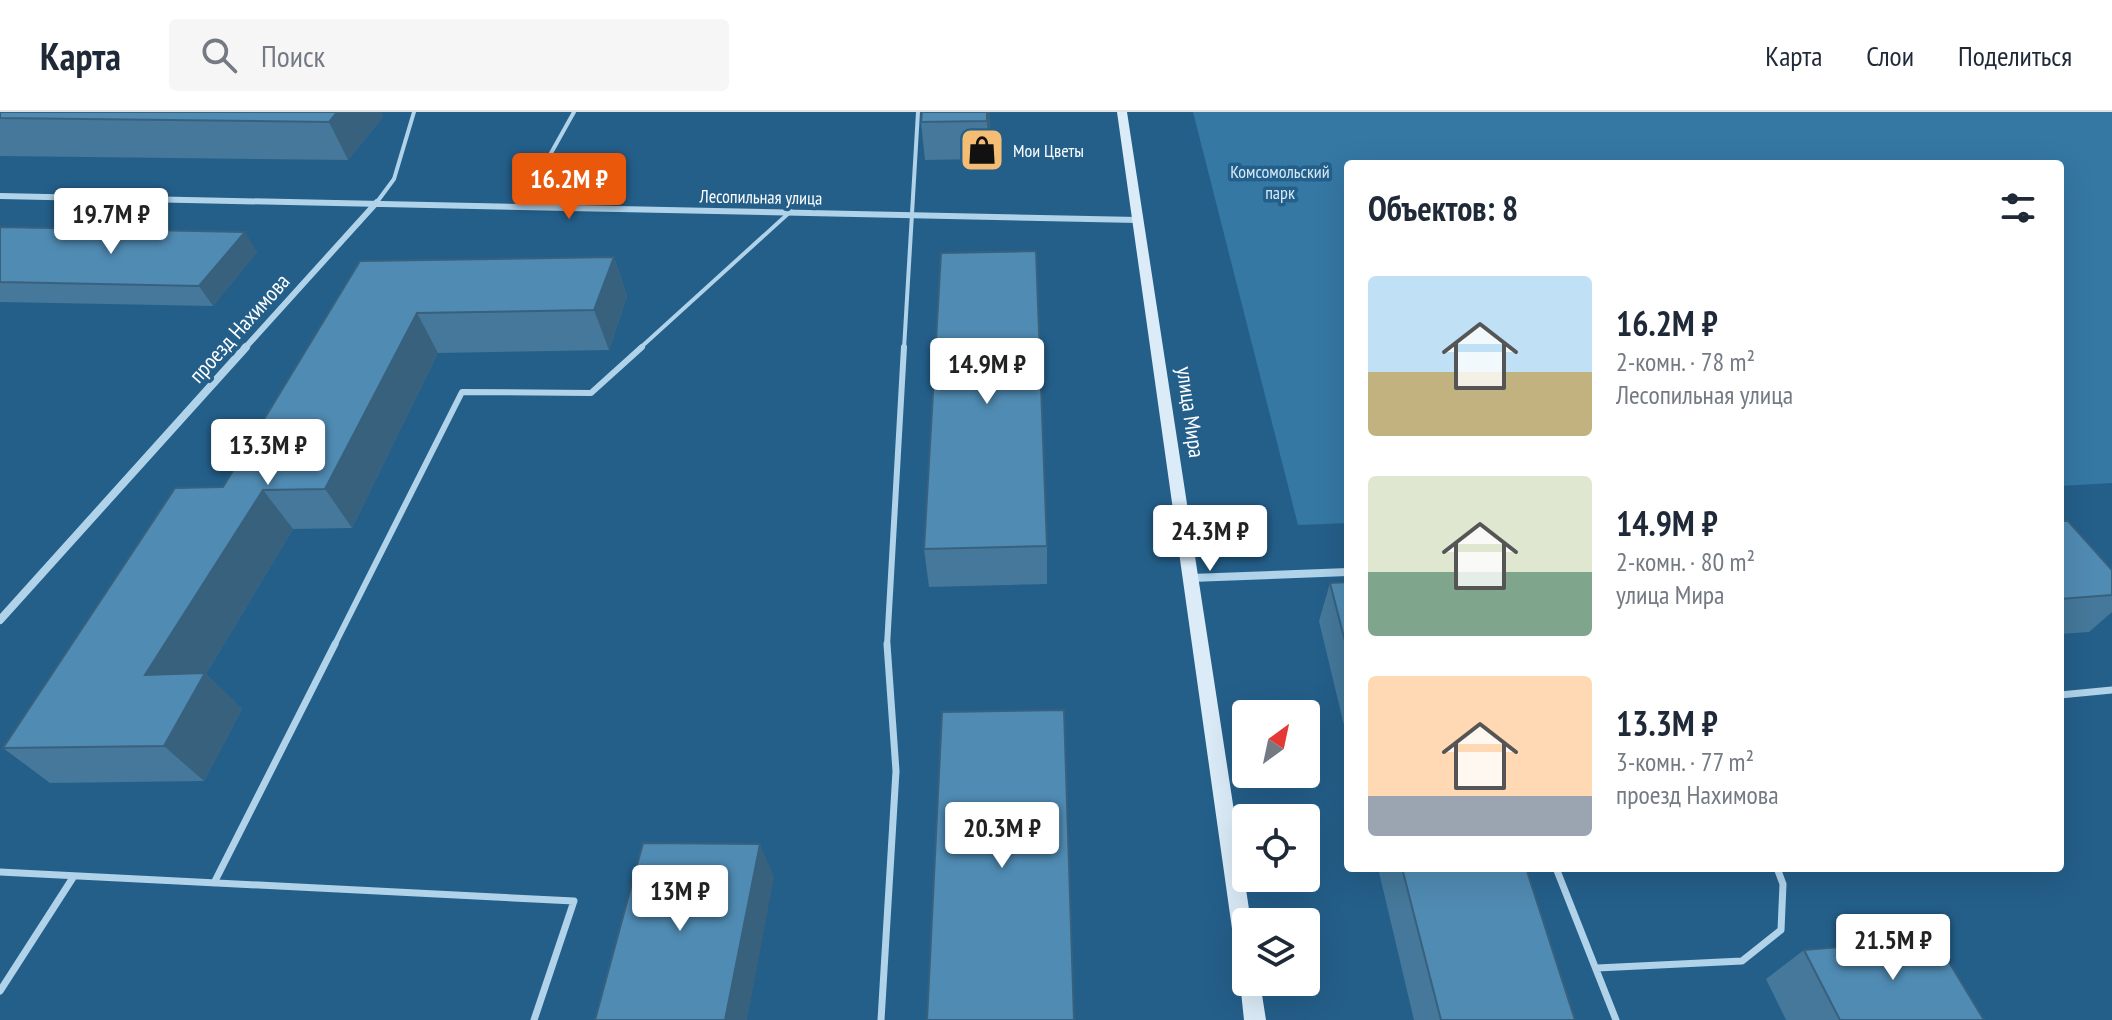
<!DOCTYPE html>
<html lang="ru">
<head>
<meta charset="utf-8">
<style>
	:root { --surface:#fff; --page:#f6f6f7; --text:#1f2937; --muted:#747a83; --line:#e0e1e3; --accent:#ea580c }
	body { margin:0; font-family:"PT Sans Narrow",sans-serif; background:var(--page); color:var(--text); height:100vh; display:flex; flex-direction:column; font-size:30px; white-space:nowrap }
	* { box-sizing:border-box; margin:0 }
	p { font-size:26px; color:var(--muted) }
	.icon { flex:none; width:44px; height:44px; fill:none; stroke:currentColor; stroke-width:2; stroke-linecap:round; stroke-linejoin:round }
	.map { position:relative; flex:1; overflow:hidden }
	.details { position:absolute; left:1344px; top:48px; width:720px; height:712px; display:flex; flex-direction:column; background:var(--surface); border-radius:8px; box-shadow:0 8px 32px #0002 }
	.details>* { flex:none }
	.needle { width:52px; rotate:33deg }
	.controls { position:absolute; left:1232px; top:588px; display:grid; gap:16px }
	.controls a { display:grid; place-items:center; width:88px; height:88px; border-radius:8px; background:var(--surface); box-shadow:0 8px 32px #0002; font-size:40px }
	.price { position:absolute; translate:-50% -68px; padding:0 18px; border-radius:8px; background:#fff; color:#222; font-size:26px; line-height:52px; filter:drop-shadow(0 2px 4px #0008) }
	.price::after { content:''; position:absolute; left:50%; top:48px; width:24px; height:18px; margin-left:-12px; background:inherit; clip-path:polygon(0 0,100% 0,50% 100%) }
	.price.active { background:var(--accent); color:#fff }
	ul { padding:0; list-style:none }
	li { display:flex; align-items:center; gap:24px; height:200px; padding:0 24px }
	li span { display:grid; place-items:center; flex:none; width:224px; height:160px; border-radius:8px; color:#555 }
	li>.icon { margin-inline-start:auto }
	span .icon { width:96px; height:96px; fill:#fffc; stroke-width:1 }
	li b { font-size:34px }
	h2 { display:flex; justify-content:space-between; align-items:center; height:96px; padding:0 24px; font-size:34px }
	header { display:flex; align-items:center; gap:48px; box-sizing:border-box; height:112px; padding:0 40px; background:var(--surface); border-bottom:2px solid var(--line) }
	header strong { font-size:38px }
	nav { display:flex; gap:44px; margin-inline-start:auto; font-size:28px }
	.search { width:560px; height:72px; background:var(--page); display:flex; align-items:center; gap:20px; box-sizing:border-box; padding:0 28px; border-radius:8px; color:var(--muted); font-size:30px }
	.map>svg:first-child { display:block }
	.green { fill:#3578a4 }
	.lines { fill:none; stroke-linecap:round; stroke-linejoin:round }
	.lane-far2 { stroke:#b0d3ea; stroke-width:4 }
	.lane-far1 { stroke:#b0d3ea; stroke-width:6 }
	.lane { stroke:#b0d3ea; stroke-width:7 }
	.street-far1 { stroke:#b0d3ea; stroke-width:6 }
	.street { stroke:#b0d3ea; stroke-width:8 }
	.secondary { fill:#dbecf8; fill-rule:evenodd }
	.wall { fill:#45789a }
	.shaded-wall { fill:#38617d }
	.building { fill:#508bb3; stroke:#38617d; stroke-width:2 }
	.labels { text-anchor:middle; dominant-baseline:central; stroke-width:7; stroke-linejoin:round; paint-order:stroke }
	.far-poi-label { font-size:18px; fill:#fff; stroke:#245f8a; text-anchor:start }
	.far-park-label { font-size:18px; fill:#d5eaf8; stroke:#245f8a }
	.far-street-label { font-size:18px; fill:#fff; stroke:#245f8a }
	.street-label { font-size:22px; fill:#fff; stroke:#245f8a }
</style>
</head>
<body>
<header>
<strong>Карта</strong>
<div class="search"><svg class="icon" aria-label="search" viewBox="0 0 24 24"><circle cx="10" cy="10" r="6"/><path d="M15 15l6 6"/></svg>Поиск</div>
<nav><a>Карта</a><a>Слои</a><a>Поделиться</a></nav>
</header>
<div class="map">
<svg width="2112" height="908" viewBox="0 0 2112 908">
	<rect width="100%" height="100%" fill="#245f8a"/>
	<path class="green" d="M1193,0h919v371l-52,3v-322h-712v359l-50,2z"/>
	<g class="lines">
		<path class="lane-far2" d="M377,90l17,-23 20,-67
			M522,93l52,-93
			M639,237l152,-138
			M904,237l14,-237"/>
		<path class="lane-far1" d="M334,534l128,-254 129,1 51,-46
			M887,534l17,-299"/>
		<path class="lane" d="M2060,583l52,-5
			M1556,756l60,152
			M0,760l574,29 -40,119
			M214,771l121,-239
			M1597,856l145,-7 39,-31 2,-46 -6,-16
			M0,879l74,-115
			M881,908l15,-249 -9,-127"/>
		<path class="street-far1" d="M0,84l1138,24
			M244,237l133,-147"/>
		<path class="street" d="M1191,466l157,-6
			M0,508l246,-273"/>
		<path class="secondary" d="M1117,0h10l124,810h-5v45l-7,-3 -3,-7z
			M1246,861v9h14l6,38h-22l-4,-38z"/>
	</g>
	<path class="wall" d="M0,0h380l3,5 -35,43 -348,-4z
		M922,0h68l-1,47 -64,1 -4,-38z
		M0,115l257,25 -44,54 -213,-4z
		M614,145l13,39 -18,54 -171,3 -86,175 -59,1 -87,145 36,35 -38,72 -154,2 -47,-35 220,-261 137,-226z
		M2060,409l52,49v42l-23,20 -29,2z
		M1047,434v38l-118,3 -5,-38z
		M1348,470v160l-29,-121 11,-38z
		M1378,756h148l49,152h-161z
		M1804,838l180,70h-198l-20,-41z"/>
	<path class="shaded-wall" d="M337,0h43l3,5 -35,43 -19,-38z
		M987,0h3l-1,47 -2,-38z
		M245,120l12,20 -44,54 -14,-20z
		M614,145l13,39 -18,54 -15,-40z
		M417,201l21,40 -86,175 -27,-39z
		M263,378l30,39 -87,145 36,35 -38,72 -40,-35 -19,-71z
		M760,732l14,33 -27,143h-22z"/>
	<path class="building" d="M0,0h337l-8,10 -329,-4z
		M922,0h65v9l-66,1z
		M0,115l245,5 -46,54 -199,-4z
		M1036,139l11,295 -123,3 17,-296z
		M614,145l-20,53 -177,3 -92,176 -62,1 -118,185 60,-2 -41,73 -161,2 172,-260 48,-1 137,-226z
		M2060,409h8l44,49v25l-52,4z
		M1348,470v71l-18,-70z
		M1064,598l10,310h-147l15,-308z
		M643,731l117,1 -35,176h-130z
		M1402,756h124l49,152h-134z
		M1935,827l49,81h-144l-36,-70z"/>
	<defs>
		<g id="shop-square" transform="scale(2.3)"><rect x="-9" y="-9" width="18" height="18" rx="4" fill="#f5bd73" stroke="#245f8a"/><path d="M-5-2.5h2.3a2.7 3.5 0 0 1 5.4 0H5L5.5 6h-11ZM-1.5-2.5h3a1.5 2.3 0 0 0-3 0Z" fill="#111"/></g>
	</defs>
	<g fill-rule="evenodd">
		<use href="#shop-square" x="982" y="38"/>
	</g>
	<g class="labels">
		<g class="far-poi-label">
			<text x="1013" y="38">Мои Цветы</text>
		</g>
		<g class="far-park-label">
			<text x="1280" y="59">Комсомольский<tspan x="1280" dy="21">парк</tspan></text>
		</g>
		<g class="far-street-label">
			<text transform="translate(761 85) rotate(1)">Лесопильная улица</text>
		</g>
		<g class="street-label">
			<text transform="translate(239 216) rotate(-48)">проезд Нахимова</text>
			<text transform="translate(1191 300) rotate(82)">улица Мира</text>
		</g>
	</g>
</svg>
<div class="controls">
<a><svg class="needle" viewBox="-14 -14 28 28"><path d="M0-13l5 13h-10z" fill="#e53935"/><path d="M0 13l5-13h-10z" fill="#747a83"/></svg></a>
<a><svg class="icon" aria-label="locate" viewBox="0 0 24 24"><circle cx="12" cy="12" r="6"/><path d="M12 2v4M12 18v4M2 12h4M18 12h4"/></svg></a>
<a><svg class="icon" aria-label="layers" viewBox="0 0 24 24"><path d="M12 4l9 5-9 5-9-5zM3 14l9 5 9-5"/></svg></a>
</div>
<b class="price active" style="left:569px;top:109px">16.2M ₽</b>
<b class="price" style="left:111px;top:144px">19.7M ₽</b>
<b class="price" style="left:987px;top:294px">14.9M ₽</b>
<b class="price" style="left:268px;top:375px">13.3M ₽</b>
<b class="price" style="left:1210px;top:461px">24.3M ₽</b>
<b class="price" style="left:1002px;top:758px">20.3M ₽</b>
<b class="price" style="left:680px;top:821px">13M ₽</b>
<b class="price" style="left:1893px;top:870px">21.5M ₽</b>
<section class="details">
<h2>Объектов: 8<svg class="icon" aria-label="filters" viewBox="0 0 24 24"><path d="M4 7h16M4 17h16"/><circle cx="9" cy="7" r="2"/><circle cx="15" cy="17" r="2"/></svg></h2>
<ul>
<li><span style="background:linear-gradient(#bfe0f5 60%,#c2b280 0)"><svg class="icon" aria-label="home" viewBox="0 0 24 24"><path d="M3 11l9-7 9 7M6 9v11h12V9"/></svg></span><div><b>16.2M ₽</b><p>2-комн. · 78 m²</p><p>Лесопильная улица</p></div></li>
<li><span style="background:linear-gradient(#dfe7d0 60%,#7fa58c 0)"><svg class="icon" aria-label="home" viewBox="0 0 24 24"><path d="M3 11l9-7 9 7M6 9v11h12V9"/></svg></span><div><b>14.9M ₽</b><p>2-комн. · 80 m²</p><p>улица Мира</p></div></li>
<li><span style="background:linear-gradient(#ffd9b3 75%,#9aa5b1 0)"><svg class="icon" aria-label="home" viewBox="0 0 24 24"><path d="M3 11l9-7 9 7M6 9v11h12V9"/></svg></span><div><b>13.3M ₽</b><p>3-комн. · 77 m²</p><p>проезд Нахимова</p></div></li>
</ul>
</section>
</div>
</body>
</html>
